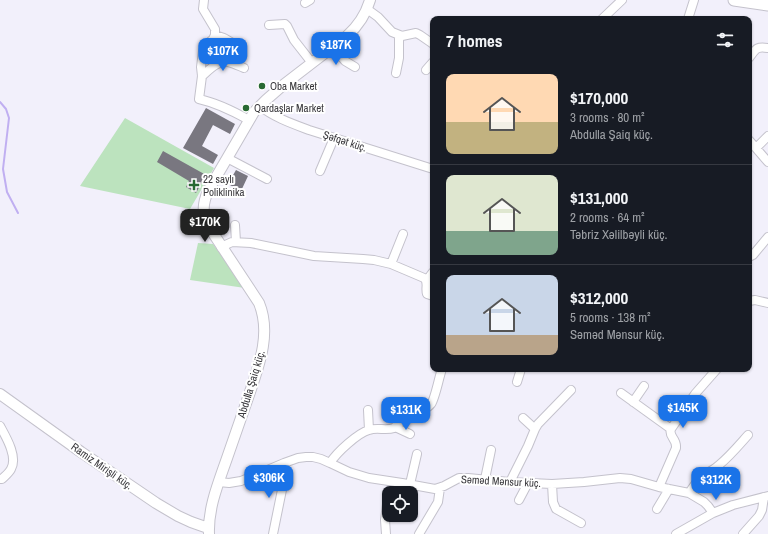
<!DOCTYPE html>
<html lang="en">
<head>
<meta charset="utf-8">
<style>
	:root { --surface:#171b24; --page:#20242c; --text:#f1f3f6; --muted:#9ea1a6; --line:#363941; --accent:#1a73e8 }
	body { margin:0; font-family:"Archivo Narrow",sans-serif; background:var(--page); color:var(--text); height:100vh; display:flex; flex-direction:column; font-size:15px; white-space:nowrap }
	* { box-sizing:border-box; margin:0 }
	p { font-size:13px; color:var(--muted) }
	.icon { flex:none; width:22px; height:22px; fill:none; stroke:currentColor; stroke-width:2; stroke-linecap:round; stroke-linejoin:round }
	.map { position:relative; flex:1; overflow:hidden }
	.panel { position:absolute; left:430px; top:16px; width:322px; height:356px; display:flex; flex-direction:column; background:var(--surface); border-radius:8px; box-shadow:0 1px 3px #0004 }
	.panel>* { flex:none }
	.buttons { position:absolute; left:382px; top:486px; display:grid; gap:8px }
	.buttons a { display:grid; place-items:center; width:36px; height:36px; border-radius:8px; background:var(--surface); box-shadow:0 1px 3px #0004; font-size:20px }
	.price { position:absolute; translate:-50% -34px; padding:0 9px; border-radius:8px; background:var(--accent); color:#fff; font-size:13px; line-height:26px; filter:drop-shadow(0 1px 2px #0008) }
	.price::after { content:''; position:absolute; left:50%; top:24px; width:12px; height:9px; margin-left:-6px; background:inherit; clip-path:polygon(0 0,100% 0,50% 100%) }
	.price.selected { background:#222; color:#fff }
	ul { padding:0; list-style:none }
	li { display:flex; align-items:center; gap:12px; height:100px; padding:0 16px }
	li+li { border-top:1px solid var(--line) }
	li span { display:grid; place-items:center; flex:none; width:112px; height:80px; border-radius:8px; color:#555 }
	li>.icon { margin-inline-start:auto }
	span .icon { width:48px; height:48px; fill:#fffc; stroke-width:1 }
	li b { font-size:17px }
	h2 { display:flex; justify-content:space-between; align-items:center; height:48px; padding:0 16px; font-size:17px }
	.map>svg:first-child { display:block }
	.green { fill:#bce3be }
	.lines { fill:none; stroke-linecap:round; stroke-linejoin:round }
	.stream { stroke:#c0aff1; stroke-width:2 }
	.building { fill:#797780 }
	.minor-casing { stroke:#c4c2cc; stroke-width:10 }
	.tertiary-casing { stroke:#c4c2cc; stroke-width:12 }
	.secondary-casing { stroke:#c4c2cc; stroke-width:13 }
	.minor { stroke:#fff; stroke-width:8 }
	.tertiary { stroke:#fff; stroke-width:10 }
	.secondary { stroke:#fff; stroke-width:11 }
	.poi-dot { fill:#286932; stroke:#fff; stroke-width:1.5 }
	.labels { text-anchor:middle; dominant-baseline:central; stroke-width:4; stroke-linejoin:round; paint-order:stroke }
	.poi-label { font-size:11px; fill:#39383c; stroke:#fff; text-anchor:start }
	.street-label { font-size:11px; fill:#39383c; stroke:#fff }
</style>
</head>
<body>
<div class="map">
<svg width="768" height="534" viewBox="0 0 768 534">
	<rect width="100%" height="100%" fill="#f2f0fb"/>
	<path class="green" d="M125,118l89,50 -24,41 -110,-23z
		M198,243l15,1 32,44 -55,-8z"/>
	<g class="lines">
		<path class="stream" d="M0,102l6,7 3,9 -6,51 4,23 11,21"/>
	</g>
	<path class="building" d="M206,108l29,16 -5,10 -17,-9 -11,21 16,9 -5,9 -30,-16z
		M163,151l43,24 -10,18 -10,-6 3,-6 -32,-19z
		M236,170l12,6 -7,15 -13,-7z"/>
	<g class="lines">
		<g class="minor-casing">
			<path id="minor" d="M204,0l-1,9 12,20v6l-2,4 -7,6 -3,6 -2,16 1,9 -3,23c18,4 34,12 50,21
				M305,3l5,-3
				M367,9l11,8 14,15 10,4 14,-3 4,2 13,9
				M602,19l20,-19
				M688,19l6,-19
				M269,25l16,-1 2,2 7,14 18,23
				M215,35l9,3 12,7
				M333,47l12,14 10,6
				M749,58c7,-9 7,-12 19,-10
				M426,70l7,-8
				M396,73l3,-15v-22
				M202,76c7,-6 16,-16 26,-14 5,1 11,4 16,6
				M260,106c13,11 33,18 49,24l124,39
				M749,140l19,22
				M756,148l12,-12
				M227,158l40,21
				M320,171l14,-33
				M235,225l1,17
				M221,247l11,-5 19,1 63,13 49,3 11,1 17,4 33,14c5,4 1,10 3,16l6,2
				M749,257l4,-2 15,-18
				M391,264l12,-30
				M426,280l4,-4 3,-4
				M749,301l6,-1 13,3
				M517,382l4,-13
				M621,393l50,36
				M633,402l11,-16
				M368,410l1,20
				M523,418l12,11
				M0,426c6,11 18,31 11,43 -2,4 -6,7 -9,10h-2
				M395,427l15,7
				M330,463c7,-11 28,-30 39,-33 8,-3 17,1 25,-2 7,-3 8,-12 14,-16 7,-3 18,-1 23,-8 4,-5 8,-27 11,-35
				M485,479l6,-29
				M219,482l10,1 12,-2 43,-18 14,-5 8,-1h7l8,2 9,4 19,9 20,6 33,5 33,6 9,-3 15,-8h9l42,4 42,2 32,-2 36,-4 11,1 28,8 30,6 15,9 4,4 5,7
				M510,482l18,-36 7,-17 3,-5 33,-34
				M410,484l7,-30
				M552,484l1,18 3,7 25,14
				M659,487l17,-39c1,-10 -8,-11 -5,-19l24,-35 22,-25
				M689,493c5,-7 9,-15 17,-19 4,-3 9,-5 13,-9 11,-9 20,-20 29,-30
				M519,500l9,-17
				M657,509l12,-20
				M273,534l12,-59 -1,-12
				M386,534l-1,-14 2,-16
				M419,534l19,-32 2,-14
				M676,534l37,-21 20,-8 35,-9
				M743,534l16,-18 3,-6 2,-13"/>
		</g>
		<g class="tertiary-casing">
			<path id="tertiary" d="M0,394l81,58 75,51 22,13 13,6 17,6
				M209,534c-1,-26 9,-50 17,-73 8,-23 16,-46 24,-69 10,-29 21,-60 9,-89l-52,-79c-5,-12 -4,-21 1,-33l46,-79 12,-12 16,-14 65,-50c11,-10 19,-22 23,-36"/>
		</g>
		<g class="secondary-casing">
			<path id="secondary" d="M734,0l34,5"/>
		</g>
		<use href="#minor" class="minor"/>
		<use href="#tertiary" class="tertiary"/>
		<use href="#secondary" class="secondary"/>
	</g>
	<g class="poi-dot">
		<circle cx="262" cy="86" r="4"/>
		<circle cx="246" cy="108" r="4"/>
		<path d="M192 179h4v4h4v4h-4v4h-4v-4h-4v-4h4z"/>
	</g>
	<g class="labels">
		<g class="poi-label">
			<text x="270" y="86">Oba Market</text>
			<text x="254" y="108">Qardaşlar Market</text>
			<text x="203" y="179">22 saylı<tspan x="203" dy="13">Poliklinika</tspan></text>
		</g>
		<g class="street-label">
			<text transform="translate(345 141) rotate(18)">Şəfqət küç.</text>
			<text transform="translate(251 384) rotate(-73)">Abdulla Şaiq küç.</text>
			<text transform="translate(102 466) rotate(35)">Ramiz Mirişli küç.</text>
			<text transform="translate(501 481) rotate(3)">Səməd Mənsur küç.</text>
		</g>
	</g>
</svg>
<div class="buttons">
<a><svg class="icon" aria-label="locate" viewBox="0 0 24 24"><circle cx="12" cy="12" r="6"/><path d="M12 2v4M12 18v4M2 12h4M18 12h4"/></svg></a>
</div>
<b class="price" style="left:336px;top:66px">$187K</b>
<b class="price" style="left:223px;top:72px">$107K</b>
<b class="price selected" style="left:205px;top:243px">$170K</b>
<b class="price" style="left:683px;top:429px">$145K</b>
<b class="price" style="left:406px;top:431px">$131K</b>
<b class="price" style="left:269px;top:499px">$306K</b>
<b class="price" style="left:716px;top:501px">$312K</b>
<section class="panel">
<h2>7 homes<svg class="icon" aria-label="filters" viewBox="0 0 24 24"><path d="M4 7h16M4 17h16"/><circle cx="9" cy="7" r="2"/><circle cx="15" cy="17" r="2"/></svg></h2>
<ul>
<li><span style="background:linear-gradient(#ffd9b3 60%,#c2b280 0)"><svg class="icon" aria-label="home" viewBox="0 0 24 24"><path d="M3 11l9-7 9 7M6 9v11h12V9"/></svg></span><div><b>$170,000</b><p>3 rooms · 80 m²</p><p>Abdulla Şaiq küç.</p></div></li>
<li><span style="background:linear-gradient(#dfe7d0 70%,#7fa58c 0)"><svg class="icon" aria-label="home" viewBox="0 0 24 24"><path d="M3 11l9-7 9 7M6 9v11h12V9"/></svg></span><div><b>$131,000</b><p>2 rooms · 64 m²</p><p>Təbriz Xəlilbəyli küç.</p></div></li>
<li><span style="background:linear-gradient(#c9d6e8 75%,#b9a48a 0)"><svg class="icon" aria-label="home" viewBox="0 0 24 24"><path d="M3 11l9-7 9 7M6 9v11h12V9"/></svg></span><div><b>$312,000</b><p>5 rooms · 138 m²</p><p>Səməd Mənsur küç.</p></div></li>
</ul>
</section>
</div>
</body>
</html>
